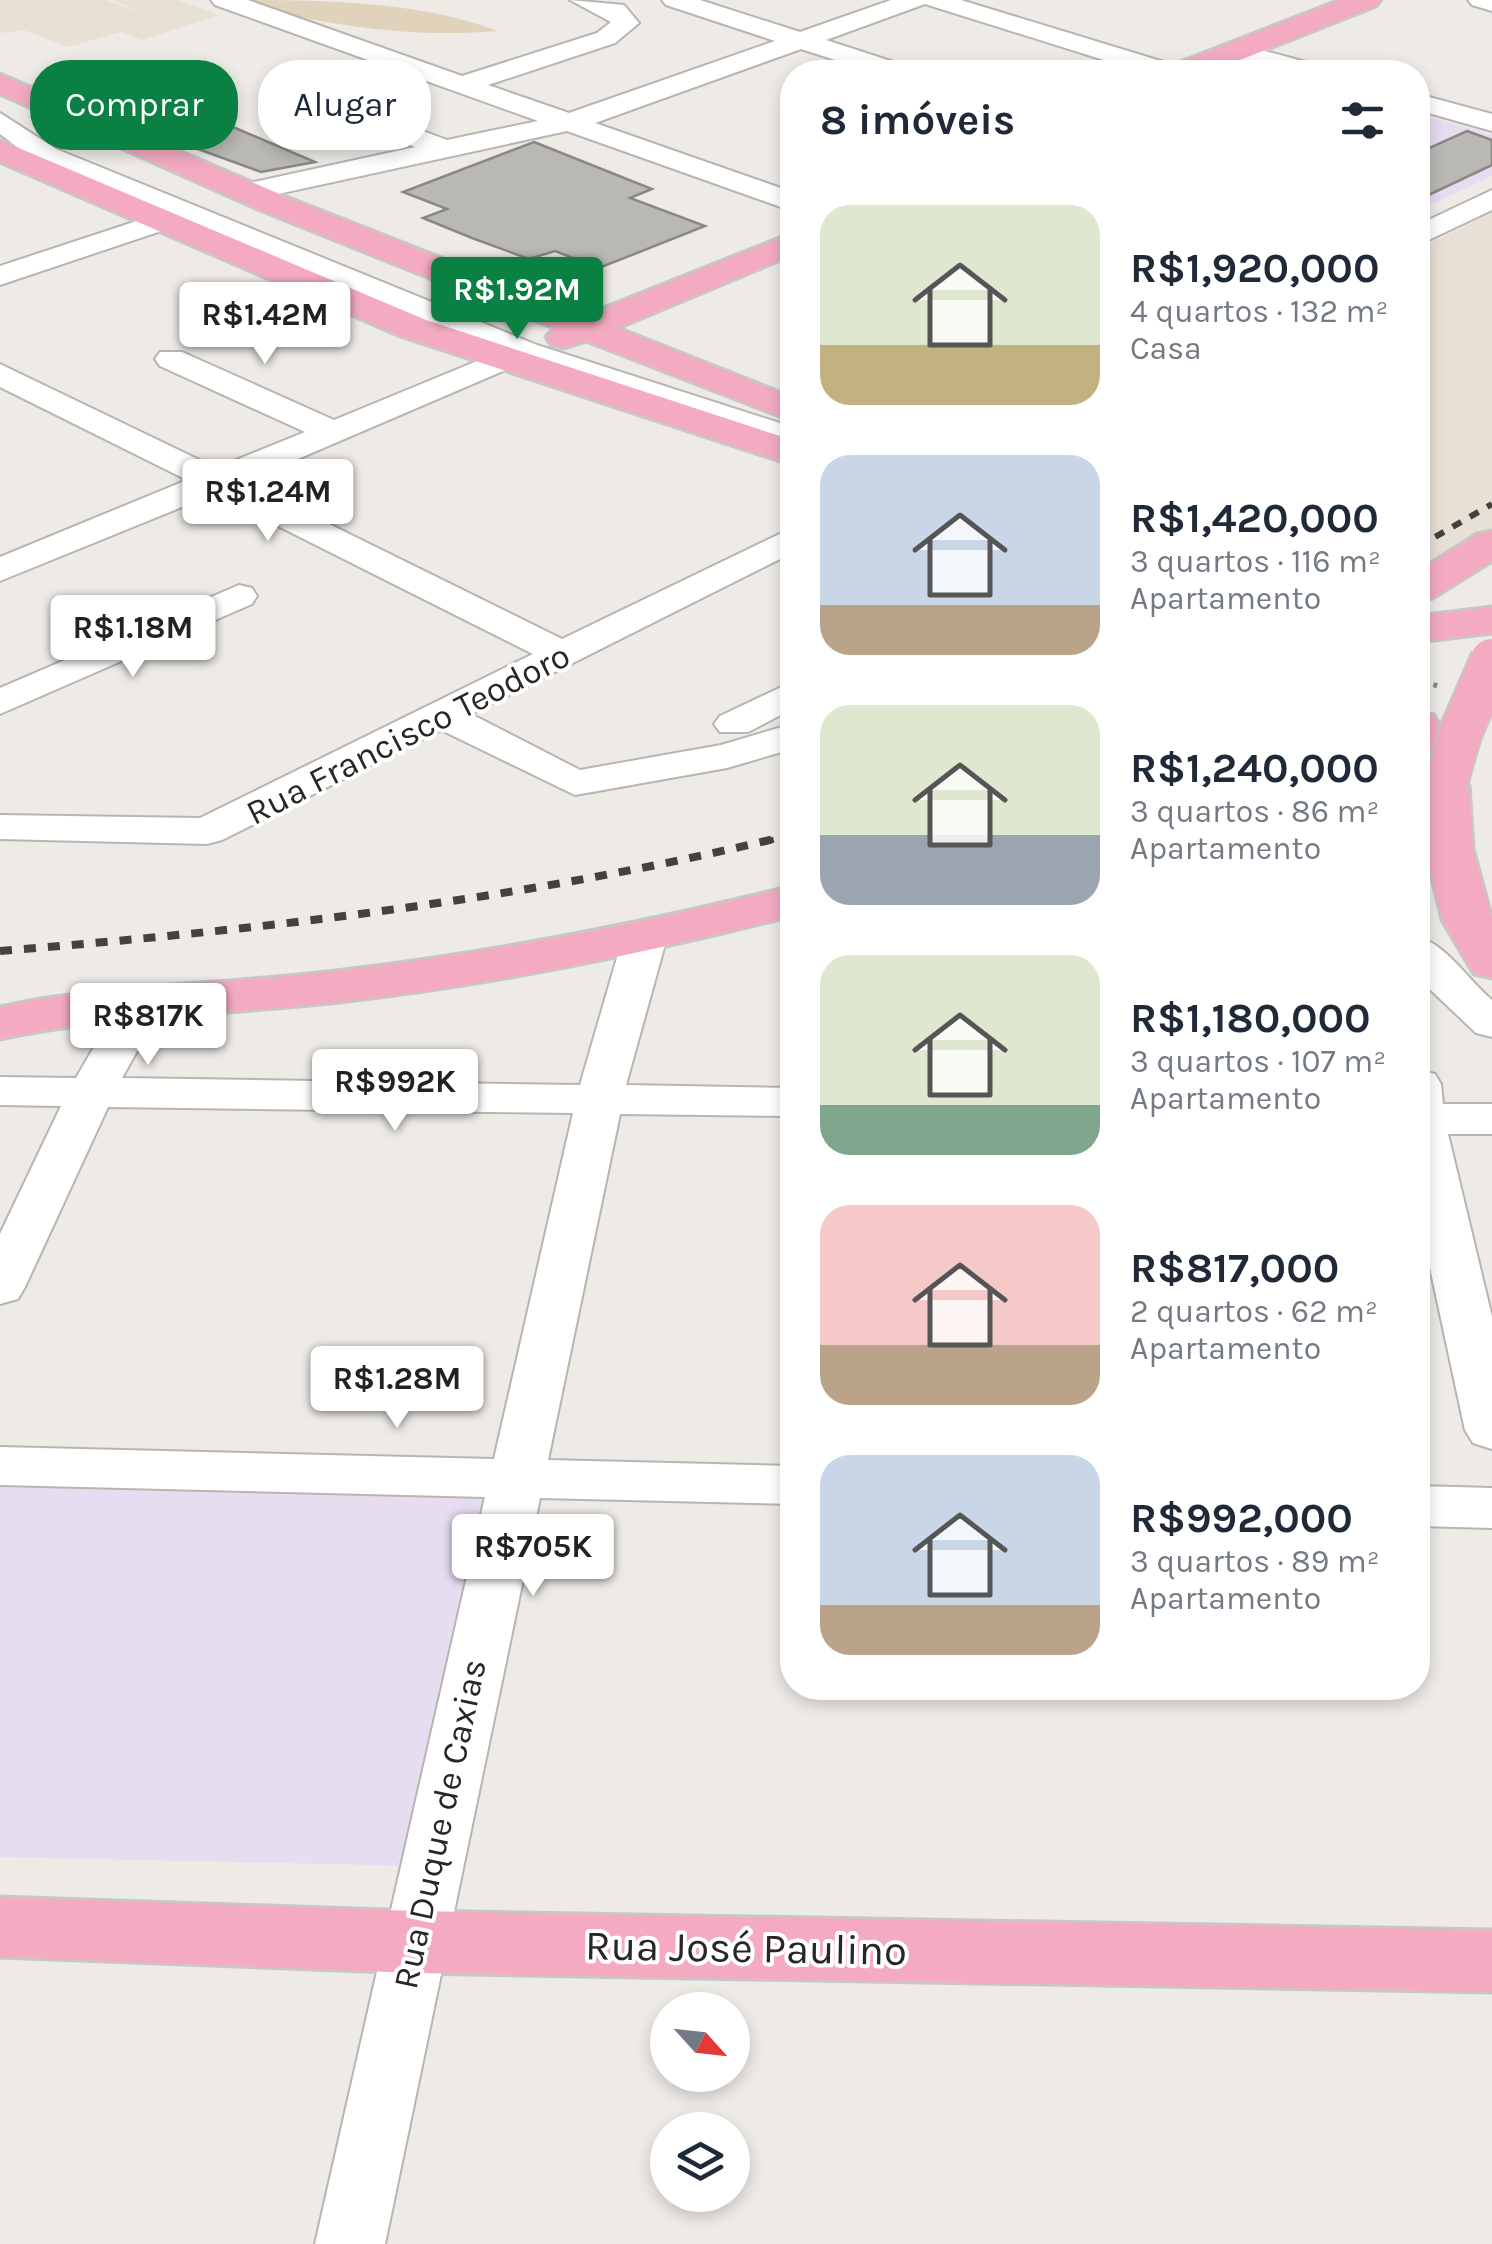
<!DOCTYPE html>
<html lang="pt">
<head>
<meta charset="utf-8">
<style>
	:root { --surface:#fff; --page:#f6f6f7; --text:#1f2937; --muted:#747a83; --accent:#0b8043 }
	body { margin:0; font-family:Karla,sans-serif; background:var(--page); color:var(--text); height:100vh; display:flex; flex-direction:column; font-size:38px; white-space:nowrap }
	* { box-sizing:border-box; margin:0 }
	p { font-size:32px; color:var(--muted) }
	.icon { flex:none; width:55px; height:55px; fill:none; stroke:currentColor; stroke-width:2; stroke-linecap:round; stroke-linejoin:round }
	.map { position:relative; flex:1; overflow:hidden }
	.panel { position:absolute; left:780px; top:60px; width:650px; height:1640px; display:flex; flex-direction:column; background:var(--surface); border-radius:40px; box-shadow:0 5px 15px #0003 }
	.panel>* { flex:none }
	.guide { position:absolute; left:30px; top:60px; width:600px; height:90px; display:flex; gap:20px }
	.needle { width:65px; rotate:117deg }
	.buttons { position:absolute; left:650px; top:1992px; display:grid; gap:20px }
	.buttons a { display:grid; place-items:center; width:100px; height:100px; border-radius:50%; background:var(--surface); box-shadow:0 5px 15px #0003; font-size:50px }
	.price { position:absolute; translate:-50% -85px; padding:0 22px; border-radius:10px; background:#fff; color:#222; font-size:32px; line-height:65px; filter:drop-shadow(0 2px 5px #0008) }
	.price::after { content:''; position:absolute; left:50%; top:60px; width:30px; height:22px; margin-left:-15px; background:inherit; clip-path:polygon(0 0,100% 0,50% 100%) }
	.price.selected { background:var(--accent); color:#fff }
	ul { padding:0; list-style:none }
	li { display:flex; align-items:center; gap:30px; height:250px; padding:0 40px }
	li span { display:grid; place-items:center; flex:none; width:280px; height:200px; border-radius:30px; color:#555 }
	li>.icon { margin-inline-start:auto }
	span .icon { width:120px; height:120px; fill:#fffc; stroke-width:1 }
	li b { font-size:42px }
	h2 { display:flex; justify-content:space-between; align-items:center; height:120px; padding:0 40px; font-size:42px }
	.pill { padding:0 35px; border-radius:40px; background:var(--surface); box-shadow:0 5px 15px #0003; font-size:35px; line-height:90px }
	.pill.selected { background:var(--accent); color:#fff }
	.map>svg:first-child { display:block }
	.built { fill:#e6e0d5 }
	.education { fill:#e7ddf1 }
	.green { fill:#e1d2bb }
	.building { fill:#bab8b3; stroke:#8a8884; stroke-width:2.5 }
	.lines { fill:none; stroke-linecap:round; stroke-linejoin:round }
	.minor-casing { stroke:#b8b5b1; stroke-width:4 }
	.major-casing { stroke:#c7c7c7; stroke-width:5 }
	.path { stroke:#8a8886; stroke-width:5; stroke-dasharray:4 4; stroke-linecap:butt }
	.minor { fill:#fff; fill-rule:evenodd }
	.major { fill:#f4abc1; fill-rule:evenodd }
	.rail-far1 { stroke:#434240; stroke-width:6; stroke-dasharray:10 10; stroke-linecap:butt }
	.rail { stroke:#434240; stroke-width:8; stroke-dasharray:12 12; stroke-linecap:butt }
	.major-bridge-casing { stroke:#c7c7c7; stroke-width:46; stroke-linecap:butt }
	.major-bridge { stroke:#f4abc1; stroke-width:42 }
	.labels { text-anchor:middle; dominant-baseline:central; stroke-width:8; stroke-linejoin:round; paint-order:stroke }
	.street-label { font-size:35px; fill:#282726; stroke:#fff }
	.near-street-label { font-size:42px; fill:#282726; stroke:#fff }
</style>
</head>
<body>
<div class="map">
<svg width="1492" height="2244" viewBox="0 0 1492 2244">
	<rect width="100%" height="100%" fill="#eeebe7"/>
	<path class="built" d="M0,0h106l49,17 -43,-17h66l41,15 -77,25 -21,-8 -53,15 -44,-17 -24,3z
		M1492,213v319l-74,44v-327z"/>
	<path class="education" d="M1418,114l74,21v41l-74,35z
		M0,1471l502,17 -89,378 -413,-9z"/>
	<path class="green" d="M226,0c87,0 192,0 271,31 -94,8 -181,-8 -271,-31z"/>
	<path class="building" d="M233,127l82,35 -54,10 -77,-28z
		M1467,131l25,9v25l-74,35v-47z
		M534,142l118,47 -22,9 75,28 -106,42 -44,-17 -26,8 -57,-21 -49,-20 24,-9 -44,-17z"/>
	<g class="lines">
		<g class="minor-casing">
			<path id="minor" d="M211,0h37l214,76 135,-43 14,-11 -41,-22 54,5 15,18 -24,20 -127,42 81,28 206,-72 -109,-36 -4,-5h38l100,32 91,-32h70l216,66 4,6h-39l-217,-68 -99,36 80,26 4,6h-38l-71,-23 -206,74 197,69v19l-225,-80 -321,70 -14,-9 4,-6 179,-39 -147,-56 -4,-6 4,-6h18l161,61 91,-19 -323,-116z
				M1468,0h24v11l-20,-6z
				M1235,43l86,23 4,6h-41l-58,-15 -4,-6 4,-6z
				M1418,94l74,20v17l-74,-21z
				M0,113l56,36 481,196 255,82v21l-268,-86 -280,120 318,157 230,-111v25l-321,161 109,56 141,-25 71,-21v25l-65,19 -152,27 -134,-65 -219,110 -15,4 -207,-5v-24l200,3 333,-164 -319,-160 -214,87v-24l187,-77 -187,-93v-23l216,104 89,-36 -145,-66 -5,-7 5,-7h22l152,68 165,-68 -323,-133 -3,8 -173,58v-19l161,-53 -125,-52 -36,-27z
				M1492,190v20l-74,35v-20z
				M239,585l13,3 5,8 -5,8 -252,110v-26z
				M792,682v27l-44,23h-28l-6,-8 6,-8z
				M645,924l15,4 7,9 -41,148 166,3v28l-172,-2 -72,346 244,6v38l-252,-6 -155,746h-70l170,-747 -485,-12v-38l494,12 79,-346 -465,-6 -83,180 -7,12 -18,5v-70l61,-128 -61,-1v-28l76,1 48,-83 16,-4 16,4 7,10 -41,73 458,7 43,-148 7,-9z
				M1418,937c28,7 51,44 74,63v37l-16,-4 -58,-55z
				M1418,1070l17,4 6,10 2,20h49v30h-44l44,183v132l-19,-6 -8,-13 -47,-218z
				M1418,1486l74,2v40l-74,-2z"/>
		</g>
		<g class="major-casing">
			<path id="major" d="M1340,0h41l-5,6 -166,66h-41l4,-7z
				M0,74l284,122 302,119 206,-82v22l-174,73 174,69v24l-206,-80 -22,7 -13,-3 -5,-8 8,-9 -294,-118 -260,-116z
				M0,140l426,180 366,120v25l-392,-129 -400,-174z
				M1492,531v30l-59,37 -15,4v-31l59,-37z
				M1492,607v26l-74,9v-26z
				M1418,711l16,4 35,71 4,63 19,70v59l-18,-4 -32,-54 -17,-71 -7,-72z
				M792,886v30c-149,38 -300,69 -453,86 -113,13 -228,13 -339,37v-32l34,-7c103,-16 207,-17 310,-30 151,-18 300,-47 448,-84z
				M0,1897l415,14 1077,19v62l-1077,-19 -415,-16z"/>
		</g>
		<path class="path" d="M1418,680l20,6"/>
		<use href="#minor" class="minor"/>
		<use href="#major" class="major"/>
		<path class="rail-far1" d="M1418,547l74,-43
			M764,842l28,-7"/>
		<path class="rail" d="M0,951c261,-21 519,-51 774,-112"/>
		<g class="major-bridge-casing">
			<path id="major-bridge" d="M1445,786l16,-55 31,-71"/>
		</g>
		<use href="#major-bridge" class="major-bridge"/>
	</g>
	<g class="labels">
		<g class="street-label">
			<text transform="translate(408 734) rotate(-27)">Rua Francisco Teodoro</text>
			<text transform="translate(440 1824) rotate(-78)">Rua Duque de Caxias</text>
		</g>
		<g class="near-street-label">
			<text transform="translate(746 1948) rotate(1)">Rua José Paulino</text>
		</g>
	</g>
</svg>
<div class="buttons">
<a><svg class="needle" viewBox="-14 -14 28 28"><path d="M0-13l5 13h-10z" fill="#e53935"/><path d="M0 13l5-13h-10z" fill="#747a83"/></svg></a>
<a><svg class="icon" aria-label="layers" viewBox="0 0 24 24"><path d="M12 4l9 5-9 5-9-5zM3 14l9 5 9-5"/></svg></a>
</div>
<b class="price selected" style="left:517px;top:342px">R$1.92M</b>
<b class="price" style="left:265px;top:367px">R$1.42M</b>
<b class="price" style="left:268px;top:544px">R$1.24M</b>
<b class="price" style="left:133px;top:680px">R$1.18M</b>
<b class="price" style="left:148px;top:1068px">R$817K</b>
<b class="price" style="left:395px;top:1134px">R$992K</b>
<b class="price" style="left:397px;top:1431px">R$1.28M</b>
<b class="price" style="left:533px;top:1599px">R$705K</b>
<div class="guide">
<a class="pill selected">Comprar</a>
<a class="pill">Alugar</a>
</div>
<section class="panel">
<h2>8 imóveis<svg class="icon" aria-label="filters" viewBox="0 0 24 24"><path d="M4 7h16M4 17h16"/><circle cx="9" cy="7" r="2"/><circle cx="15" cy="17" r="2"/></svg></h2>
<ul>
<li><span style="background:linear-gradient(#dfe7d0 70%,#c2b280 0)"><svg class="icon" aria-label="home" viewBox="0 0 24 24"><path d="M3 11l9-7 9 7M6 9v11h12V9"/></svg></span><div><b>R$1,920,000</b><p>4 quartos · 132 m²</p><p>Casa</p></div></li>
<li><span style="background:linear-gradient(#c9d6e8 75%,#b9a48a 0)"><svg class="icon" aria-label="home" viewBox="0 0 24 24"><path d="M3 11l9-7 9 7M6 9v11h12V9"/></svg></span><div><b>R$1,420,000</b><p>3 quartos · 116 m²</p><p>Apartamento</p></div></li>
<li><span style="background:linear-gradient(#dfe7d0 65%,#9aa5b1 0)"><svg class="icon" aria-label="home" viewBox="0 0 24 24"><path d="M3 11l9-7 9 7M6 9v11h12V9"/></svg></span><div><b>R$1,240,000</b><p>3 quartos · 86 m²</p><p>Apartamento</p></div></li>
<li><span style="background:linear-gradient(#dfe7d0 75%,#7fa58c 0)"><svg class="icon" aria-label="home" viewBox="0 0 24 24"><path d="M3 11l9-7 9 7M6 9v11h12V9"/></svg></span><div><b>R$1,180,000</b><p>3 quartos · 107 m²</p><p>Apartamento</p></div></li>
<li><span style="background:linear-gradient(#f6c9c9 70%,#b9a48a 0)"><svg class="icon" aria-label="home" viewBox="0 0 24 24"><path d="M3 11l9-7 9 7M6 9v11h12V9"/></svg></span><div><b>R$817,000</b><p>2 quartos · 62 m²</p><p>Apartamento</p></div></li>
<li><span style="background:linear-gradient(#c9d6e8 75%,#b9a48a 0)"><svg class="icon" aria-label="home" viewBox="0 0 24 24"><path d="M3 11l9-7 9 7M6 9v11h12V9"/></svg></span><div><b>R$992,000</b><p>3 quartos · 89 m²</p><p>Apartamento</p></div></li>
</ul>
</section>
</div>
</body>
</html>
